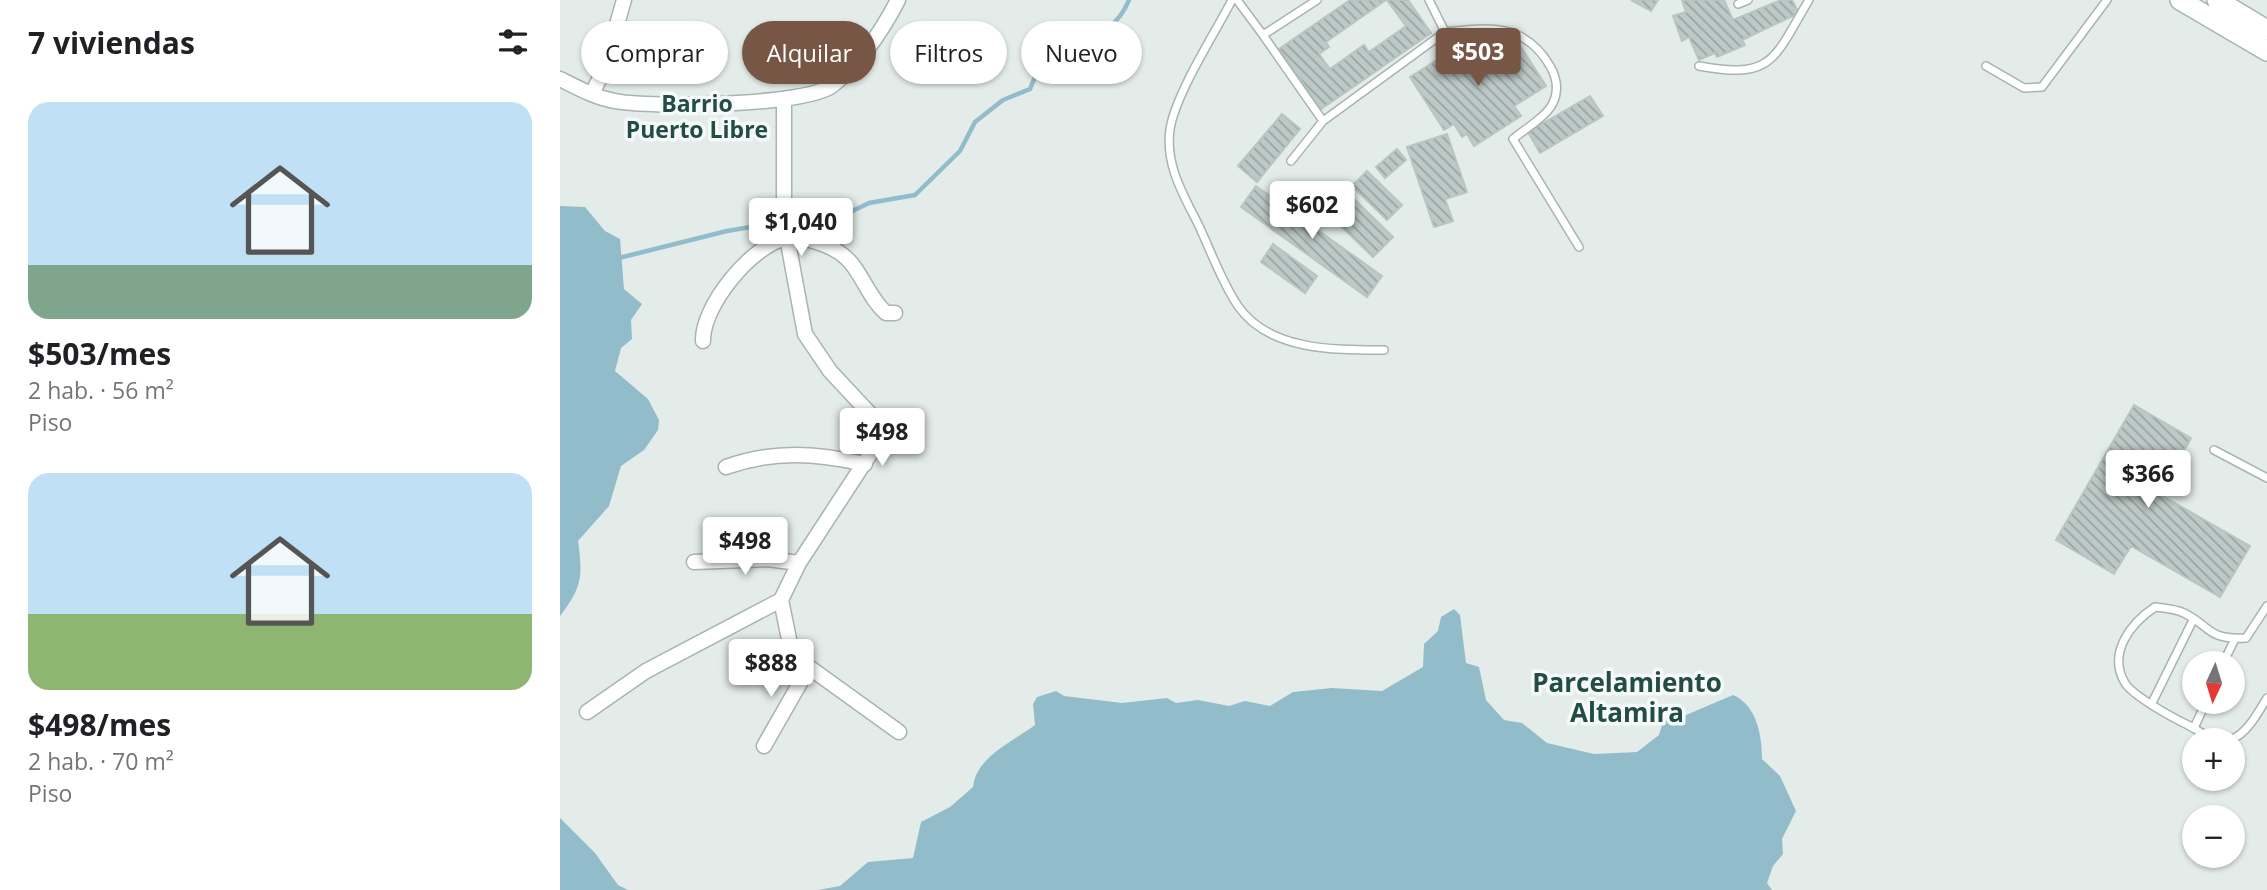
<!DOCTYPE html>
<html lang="es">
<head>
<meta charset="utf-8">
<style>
	:root { --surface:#fff; --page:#f6f6f6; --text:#202124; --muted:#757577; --accent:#775645 }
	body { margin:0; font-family:"Open Sans",sans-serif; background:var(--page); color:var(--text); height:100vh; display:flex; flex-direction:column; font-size:26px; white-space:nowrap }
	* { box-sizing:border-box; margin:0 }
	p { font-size:23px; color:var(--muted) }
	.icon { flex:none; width:38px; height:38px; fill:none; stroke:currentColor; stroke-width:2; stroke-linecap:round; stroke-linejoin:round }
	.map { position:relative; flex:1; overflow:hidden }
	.sheet { display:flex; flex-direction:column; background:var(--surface); width:560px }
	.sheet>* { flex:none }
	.banner { position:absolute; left:21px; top:21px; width:665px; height:63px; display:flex; gap:14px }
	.needle { width:46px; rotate:184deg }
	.controls { position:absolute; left:1622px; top:651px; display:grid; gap:14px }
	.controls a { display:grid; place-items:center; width:63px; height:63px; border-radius:50%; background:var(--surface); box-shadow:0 2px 5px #0004; font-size:35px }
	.price { position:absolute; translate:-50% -60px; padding:0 16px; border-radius:7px; background:#fff; color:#222; font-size:23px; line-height:46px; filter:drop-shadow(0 2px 4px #0008) }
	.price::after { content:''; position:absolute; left:50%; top:42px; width:21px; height:16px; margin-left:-10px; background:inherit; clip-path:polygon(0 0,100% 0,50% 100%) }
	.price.on { background:var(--accent); color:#fff }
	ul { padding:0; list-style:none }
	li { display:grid; align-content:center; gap:14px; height:371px; padding:0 28px }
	li span { display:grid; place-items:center; height:217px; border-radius:21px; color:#555 }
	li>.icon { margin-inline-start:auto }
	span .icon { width:126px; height:126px; fill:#fffc; stroke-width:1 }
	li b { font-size:30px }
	h2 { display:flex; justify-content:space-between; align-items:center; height:84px; padding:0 28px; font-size:30px }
	.pill { padding:0 24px; border-radius:32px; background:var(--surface); box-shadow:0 2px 5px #0004; font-size:24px; line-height:63px }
	.pill.on { background:var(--accent); color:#fff }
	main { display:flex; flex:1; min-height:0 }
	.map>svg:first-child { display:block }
	.water { fill:#93bcca }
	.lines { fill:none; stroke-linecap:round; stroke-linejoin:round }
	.stream { stroke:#93bcca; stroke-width:4.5 }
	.building { fill:url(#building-back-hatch); stroke:#b8c5c1; stroke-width:2 }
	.service-casing { stroke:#a7b4b0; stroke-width:10 }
	.minor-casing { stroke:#a7b4b0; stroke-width:17 }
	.secondary-casing { stroke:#a4b6b2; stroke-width:22 }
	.service { stroke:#fff; stroke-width:7 }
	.minor { stroke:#fff; stroke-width:14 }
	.secondary { stroke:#fff; stroke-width:19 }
	.labels { text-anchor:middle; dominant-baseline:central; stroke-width:7; stroke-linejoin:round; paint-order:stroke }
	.quarter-label { font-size:23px; font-weight:bold; fill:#244c46; stroke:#f5f9f7 }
	.district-label { font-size:26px; font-weight:bold; fill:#244c46; stroke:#f5f9f7 }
</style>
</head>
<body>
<main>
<section class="sheet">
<h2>7 viviendas<svg class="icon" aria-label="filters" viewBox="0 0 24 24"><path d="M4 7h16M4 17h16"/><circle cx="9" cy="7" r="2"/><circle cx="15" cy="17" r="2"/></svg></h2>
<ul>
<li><span style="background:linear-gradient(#bfe0f5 75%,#7fa58c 0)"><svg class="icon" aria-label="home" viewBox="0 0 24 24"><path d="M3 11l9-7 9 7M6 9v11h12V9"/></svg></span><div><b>$503/mes</b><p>2 hab. · 56 m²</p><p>Piso</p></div></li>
<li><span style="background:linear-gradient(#bfe0f5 65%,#8fb573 0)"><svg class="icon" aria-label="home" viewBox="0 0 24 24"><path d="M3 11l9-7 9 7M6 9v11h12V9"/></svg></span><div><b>$498/mes</b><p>2 hab. · 70 m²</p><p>Piso</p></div></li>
</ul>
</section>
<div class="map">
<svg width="1707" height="890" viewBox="0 0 1707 890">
	<defs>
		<pattern id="building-back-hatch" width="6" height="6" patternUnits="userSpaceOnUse" patternTransform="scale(1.75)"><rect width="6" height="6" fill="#bdc9c6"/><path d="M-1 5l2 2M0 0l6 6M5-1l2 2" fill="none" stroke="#99a4a2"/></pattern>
	</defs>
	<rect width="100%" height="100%" fill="#e4ece9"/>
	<path class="water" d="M0,206l25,1 20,24 15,8 4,50 18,15 -11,16 1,19 -11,9 -6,23 33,28 11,21 -1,10 -14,20 -23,16 -12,40 -31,35c5,35 4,47 -18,75z
		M894,609l6,6 6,48 13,4 7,33 18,20 18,3 25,20 47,11 43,-2 22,-17 6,-19 14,2 54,-23c24,10 29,41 29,64l18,17 16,35 -14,28 1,15 -10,12 -6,17 5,7h-954l22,-4 28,-24 45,-4 8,-36 29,-15 23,-20c3,-30 39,-45 62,-62l-2,-21 4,-7 19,-6 8,5 58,7 45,-5 9,5 22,-3 31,6 16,-5 25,5 23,-14 39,-4 50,3 41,-24 1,-23 14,-13 3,-14z
		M0,818l35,35 23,32 10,5h-68z"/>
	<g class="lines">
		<path class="stream" d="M59,258l108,-27 76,-13 37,-1 29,-14 46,-8 45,-44 15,-29 28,-22 27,-11c4,-9 8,-24 16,-29 30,-24 66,-18 83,-60"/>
	</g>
	<path class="building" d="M790,0h36l-60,42 3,5 -10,7 11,15 34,-24 5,7 37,-26 -19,-26h21l23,33 -110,76 -42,-60z
		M1071,0h27l-7,11z
		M1122,0h42l9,20 48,-20h11l7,13 -57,27 3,5 -28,12 -2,-4 -16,7 -10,-23 -7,4 -9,-25 13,-4z
		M915,36l13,19 27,-17 31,48 -32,20 7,10 -47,30 -7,-12 -5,3 -8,-13 -10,6 -34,-53z
		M1030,96l13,20 -63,37 -12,-21z
		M722,114l18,15 -43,53 -19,-16z
		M887,134l20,58 -22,7 8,22 -19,6 -27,-80z
		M837,149l9,11 -21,18 -9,-11z
		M807,171l35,34 -15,15 -35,-34z
		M696,186l126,90 -15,21 -126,-90z
		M788,193l45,44 -20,20 -46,-44z
		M713,244l44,32 -12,17 -44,-31z
		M1574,405l57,33 -32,56 91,52 -30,51 -89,-51 -17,28 -58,-34z"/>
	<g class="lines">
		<g class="service-casing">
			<path id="service" d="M672,0c-18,35 -56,93 -62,129 -5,36 13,65 28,95 13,27 23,57 40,82 31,45 97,44 146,44
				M677,0l26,35
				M757,0l-54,35 60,86
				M1178,4l10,-4
				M885,32c45,-5 80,-9 105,34 7,12 9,24 3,37 -7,14 -28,26 -40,36l66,108
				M1139,66c75,14 75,-8 110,-66
				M1426,66l38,22 18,-1 65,-87
				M731,161l32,-40 122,-89 -16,-32
				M1654,450l53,28
				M1707,606l-21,32c-39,2 -34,-11 -62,-25 -8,-4 -20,-5 -29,-6 -24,16 -48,46 -30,76 8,13 48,35 63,42 14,7 27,20 44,14 15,-5 27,-28 35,-41
				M1663,663l12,-24
				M1592,703l41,-83
				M1634,728l12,-26"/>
		</g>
		<g class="minor-casing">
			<path id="minor" d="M0,79c18,9 36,19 55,22 36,7 192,5 218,-16 28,-23 49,-54 65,-85
				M32,94l12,-25 20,-69
				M143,341c-1,-35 48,-95 83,-103 14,-3 40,6 51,13 24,14 29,45 49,62h9
				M166,467c48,-17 90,-14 139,-3
				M134,562l73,-3 32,4
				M221,600l9,44 9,16 100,72
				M27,712l59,-41 135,-71 18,-37 73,-112 4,-20 -4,-15 -42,-45 -25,-37 -21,-113v-120
				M204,746l44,-77"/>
		</g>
		<g class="secondary-casing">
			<path id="secondary" d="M1620,0l87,51
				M1657,0l50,30"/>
		</g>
		<use href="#service" class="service"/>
		<use href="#minor" class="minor"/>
		<use href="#secondary" class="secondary"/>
	</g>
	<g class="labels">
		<g class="quarter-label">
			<text x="137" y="103">Barrio<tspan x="137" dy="26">Puerto Libre</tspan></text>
		</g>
		<g class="district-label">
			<text x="1067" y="682">Parcelamiento<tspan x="1067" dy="30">Altamira</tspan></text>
		</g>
	</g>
</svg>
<div class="controls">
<a><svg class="needle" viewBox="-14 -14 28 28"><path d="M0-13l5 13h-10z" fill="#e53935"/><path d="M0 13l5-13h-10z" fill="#757577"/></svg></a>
<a>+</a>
<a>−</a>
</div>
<b class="price on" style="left:918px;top:88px">$503</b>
<b class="price" style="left:752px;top:241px">$602</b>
<b class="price" style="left:241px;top:258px">$1,040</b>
<b class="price" style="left:322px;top:468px">$498</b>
<b class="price" style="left:1588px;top:510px">$366</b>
<b class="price" style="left:185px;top:577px">$498</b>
<b class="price" style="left:211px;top:699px">$888</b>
<div class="banner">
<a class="pill">Comprar</a>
<a class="pill on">Alquilar</a>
<a class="pill">Filtros</a>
<a class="pill">Nuevo</a>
</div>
</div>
</main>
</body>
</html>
